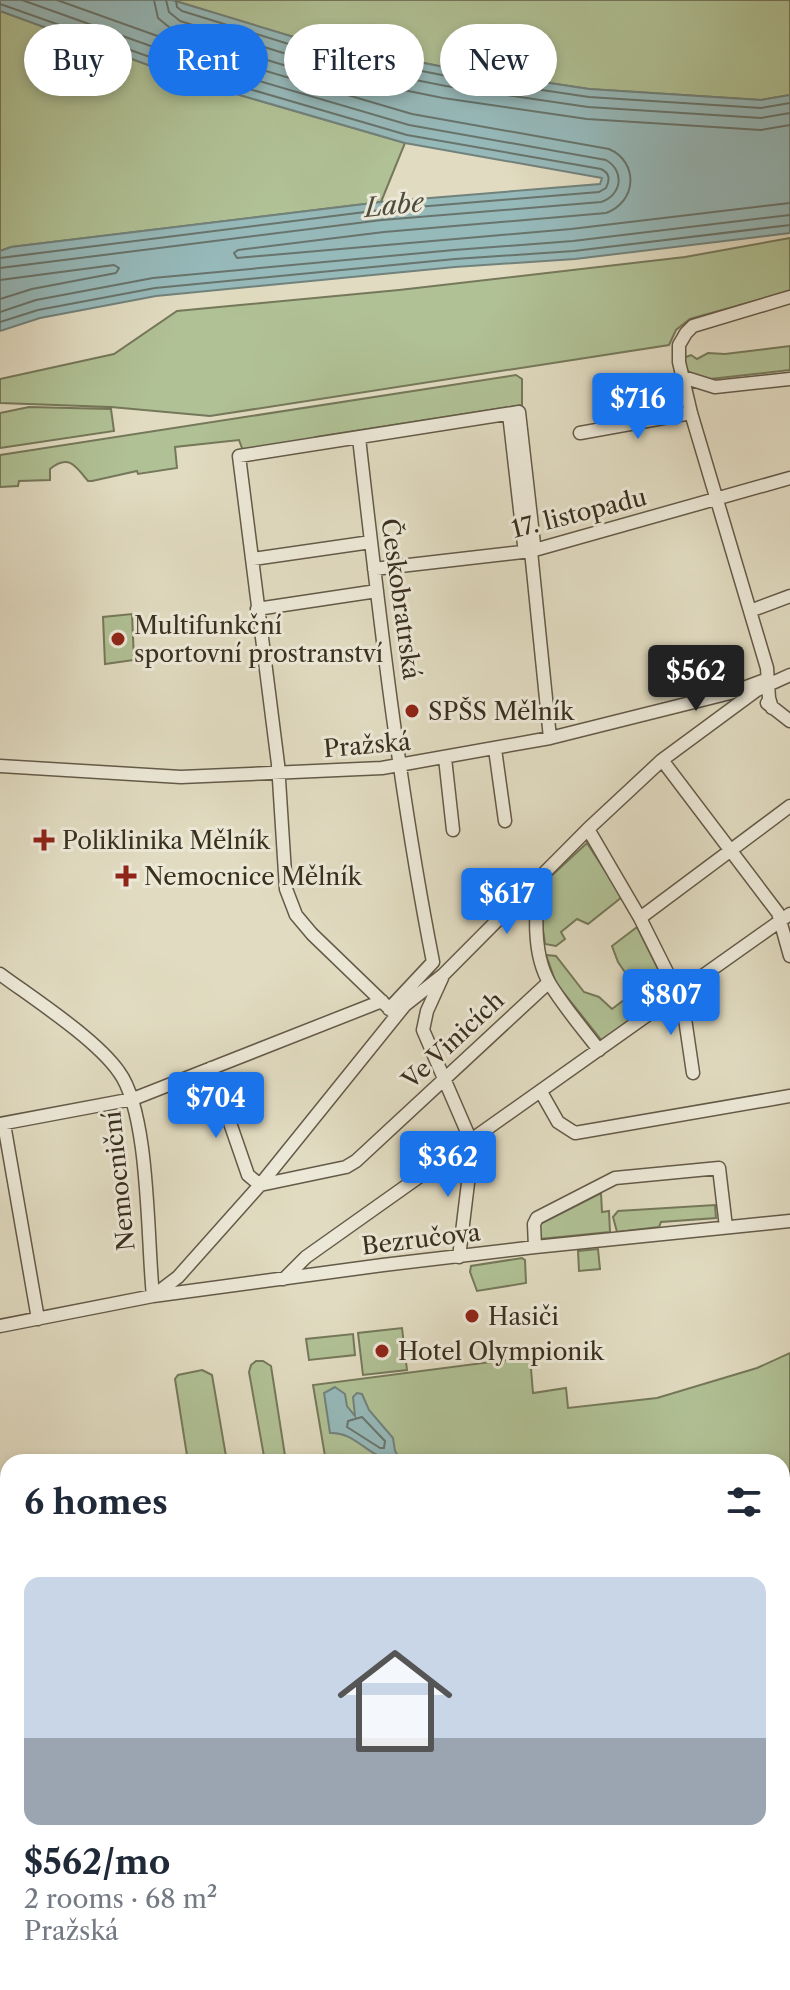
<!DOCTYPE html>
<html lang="en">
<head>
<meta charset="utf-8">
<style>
	:root { --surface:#fff; --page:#f2f2f3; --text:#1f2937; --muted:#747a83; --accent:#1a73e8 }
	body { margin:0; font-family:"Libre Caslon Text",serif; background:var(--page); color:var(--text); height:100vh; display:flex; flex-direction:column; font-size:30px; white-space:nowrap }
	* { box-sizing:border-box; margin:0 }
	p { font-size:26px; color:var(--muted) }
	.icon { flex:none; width:44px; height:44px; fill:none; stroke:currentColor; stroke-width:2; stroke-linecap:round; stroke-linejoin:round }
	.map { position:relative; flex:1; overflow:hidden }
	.drawer { position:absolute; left:0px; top:1454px; width:790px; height:536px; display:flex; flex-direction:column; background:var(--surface); border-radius:24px 24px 0 0; box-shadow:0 4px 12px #0003 }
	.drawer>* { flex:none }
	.hud { position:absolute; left:24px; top:24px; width:742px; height:72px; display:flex; gap:16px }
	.price { position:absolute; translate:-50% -68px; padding:0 18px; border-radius:8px; background:var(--accent); color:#fff; font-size:26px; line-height:52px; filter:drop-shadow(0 2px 4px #0008) }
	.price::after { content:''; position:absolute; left:50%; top:48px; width:24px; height:18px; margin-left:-12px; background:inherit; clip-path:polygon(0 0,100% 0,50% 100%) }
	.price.active { background:#222; color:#fff }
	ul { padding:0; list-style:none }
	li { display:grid; align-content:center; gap:16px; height:424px; padding:0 24px }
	li span { display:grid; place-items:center; height:248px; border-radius:16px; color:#555 }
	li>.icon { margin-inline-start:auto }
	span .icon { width:144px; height:144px; fill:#fffc; stroke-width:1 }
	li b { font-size:34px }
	h2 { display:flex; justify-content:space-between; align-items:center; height:96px; padding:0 24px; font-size:34px }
	.chip { padding:0 28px; border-radius:36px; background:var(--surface); box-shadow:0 4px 12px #0003; font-size:28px; line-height:72px }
	.chip.active { background:var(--accent); color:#fff }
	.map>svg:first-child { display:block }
	.green { fill:#b0c195; stroke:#75785a; stroke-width:2 }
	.water { fill:#96b9ba; stroke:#71827c; stroke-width:2 }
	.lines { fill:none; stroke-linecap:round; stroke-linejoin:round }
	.shore { stroke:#68746c; stroke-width:2 }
	.stream { stroke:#71827c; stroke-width:2 }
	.minor-casing { stroke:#645a48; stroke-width:15 }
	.major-casing { stroke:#3a2f1f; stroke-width:19 }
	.minor { stroke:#ece8d7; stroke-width:12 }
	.major { stroke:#e1dbc1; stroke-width:16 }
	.rail-casing { stroke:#3a2f1f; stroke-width:5 }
	.rail { stroke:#ece8d7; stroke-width:2; stroke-dasharray:6; stroke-linecap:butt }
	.poi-dot { fill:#8f2418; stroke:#ece8d7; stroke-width:3 }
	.labels { text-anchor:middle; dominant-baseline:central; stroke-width:6; stroke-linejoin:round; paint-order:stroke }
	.street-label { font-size:24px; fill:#3a2f1f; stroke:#ece8d7 }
	.poi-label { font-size:24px; fill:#3a2f1f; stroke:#ece8d7; text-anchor:start }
	.water-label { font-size:26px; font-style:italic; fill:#4c4b3e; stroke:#ece8d7 }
</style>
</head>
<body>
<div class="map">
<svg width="790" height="1990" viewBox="0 0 790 1990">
	<rect width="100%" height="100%" fill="#e1dbc1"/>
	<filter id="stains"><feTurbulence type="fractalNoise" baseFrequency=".0025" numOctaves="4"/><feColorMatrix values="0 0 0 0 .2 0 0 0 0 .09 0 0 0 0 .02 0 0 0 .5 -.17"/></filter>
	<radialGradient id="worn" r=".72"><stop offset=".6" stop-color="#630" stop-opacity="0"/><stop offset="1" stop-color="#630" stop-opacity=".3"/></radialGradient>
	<path class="green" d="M172,0h618v95l-29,5 -172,-11 -140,-21 -152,-30z
		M0,11l195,71 210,61 -24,59 -370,45 -11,4z
		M790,238v53l-100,28 -14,11 -7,15 -459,71 -99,-9 -111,-4v-24l114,-25 63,-43 222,-21 286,-33z
		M790,346v24l-89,10c-9,-5 -18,-10 -18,-22l8,-3 6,4 11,-6 17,1z
		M516,375l6,4v26l-207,32v3l-72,11 -4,-11 -64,7 2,21 -39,6 -1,-3 -45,10h-4c-13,-16 -20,-27 -38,-12v11l-31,1 -1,5 -18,1v-32z
		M29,407l82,2 3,22 -114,17v-35z
		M132,614l2,46 -29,4 -2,-47z
		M587,843l35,54 -34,27 -11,-5 -16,13 4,7 -9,7 -11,-2 -4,-28 7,-37z
		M637,927l33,66 -68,48 -46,-58 -10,-28 10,1 28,36 15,5 13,12 25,-19 -19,-28 -6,-16z
		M601,1193l1,19 7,-1 1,21 -70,7v-15z
		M715,1205l1,13 -55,4 -2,5 -42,5 -4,-15 5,-6z
		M598,1249l2,20 -21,2 -1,-20z
		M522,1258l3,2 1,23 -49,8 -7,-19 1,-6z
		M402,1328l5,42 -44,5 -5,-42z
		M353,1334l2,21 -46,5 -3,-21z
		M790,1353v156l-8,-2v-45h-456l-13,-77 217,-28 3,36 33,-5 2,20 89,-10 100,-30z
		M256,1361h7l8,5 15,96h-21l-16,-90 2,-7z
		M202,1370l10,5 15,87h-39l-13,-83 3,-4z
		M782,1528l8,2v122l-8,1z"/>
	<path class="water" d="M0,0h172l125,38 152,30 140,21 172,11 29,-5v138l-215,26 -120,8 -299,29 -116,22 -40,13v-80l11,-4 370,-45 219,-18 2,-6 -197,-35 -210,-61 -195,-71z
		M335,1387l10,7 2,12 8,10 -2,-19 4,-4 5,1 7,16 24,28 2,13 7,11c-32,0 -45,-31 -72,-29l-6,-40z"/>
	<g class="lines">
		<path class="shore" d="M57,0l148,53 207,61 197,35c30,13 28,53 -3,64l-222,19 -146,18 -4,3 3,5 334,-29 219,-26
			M154,0l4,18 17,14 115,35 153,31 144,21 174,11 29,-5
			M166,0l3,12 11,9 113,35 153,30 142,21 173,11 29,-5
			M176,0l1,7 5,4 113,35 152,30 142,21 172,11 29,-5
			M0,4l198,70 209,61 194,34c9,4 9,11 5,19l-7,4 -218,18 -381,48
			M0,268l382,-48 219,-18c21,-7 24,-31 5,-42l-197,-35 -208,-61 -179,-64
			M0,280l114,-15 5,3 -3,5 -84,16 -32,10
			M0,312l36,-12 117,-22 301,-28 119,-9 217,-26
			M0,322l38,-12 117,-22 300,-29 119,-8 216,-26
			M362,1417l23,24 -1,7h-4l-33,-21 1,-6z"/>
		<path class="stream" d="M782,1513l8,2
			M0,1583l8,-2"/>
		<g class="minor-casing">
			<path id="minor" d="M683,377l32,10 75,-8
				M509,414l15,131 7,6 19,187
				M580,433l111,-20
				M359,438c20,175 40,351 74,524l-44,47
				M253,559l118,-17
				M374,569l157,-18 259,-73
				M257,609l120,-18
				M750,611l40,-15
				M767,703l23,18
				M772,708l-3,-10 -2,-30 -76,-255 -12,-51v-17l7,-12 7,-7 97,-29
				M495,749l10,72
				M445,758l8,72
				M662,760l116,153 12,43
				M0,766l181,11 201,-9 168,-30 180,-45 32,-12
				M588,829l52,89 38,76 6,18 9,61
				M538,880l2,-1c-5,33 -8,75 10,105 14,23 33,45 49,66
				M640,918l150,-112
				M0,974c34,25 96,65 119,98 31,42 28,169 34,224
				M442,978l-15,33 -4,19 48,111 1,9 -13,107
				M396,1015l-84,-81 -16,-19 -10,-26 -8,-125 -39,-308 280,-44 15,132 -3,7
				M211,1068l37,107 12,10 86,-18 10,-6 193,-179
				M541,1092l17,30 17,11 215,-37
				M0,1124l133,-25 249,-98
				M4,1124l34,195
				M535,1247l-1,-23 3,-6 78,-40 104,-10 7,59
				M284,1279l22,-22 484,-343
				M153,1296l25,-19 82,-92 145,-180 38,-30 145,-146 74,-69 95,-70 33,-15
				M0,1326l153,-30 230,-31 152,-18 255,-26
				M0,1785l8,-4
				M35,1990l68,-8"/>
		</g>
		<g class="major-casing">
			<path id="major" d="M782,1797h8
				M0,1878l8,-2"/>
		</g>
		<use href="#minor" class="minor"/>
		<use href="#major" class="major"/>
		<g class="rail-casing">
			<path id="rail" d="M782,1835l8,-1
				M0,1927l8,-1"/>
		</g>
		<use href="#rail" class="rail"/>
	</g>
	<g class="poi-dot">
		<circle cx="118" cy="639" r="8"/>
		<circle cx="412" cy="711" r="8"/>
		<path d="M40 828h8v8h8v8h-8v8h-8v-8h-8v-8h8z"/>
		<path d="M122 864h8v8h8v8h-8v8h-8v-8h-8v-8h8z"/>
		<circle cx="472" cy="1316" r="8"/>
		<circle cx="382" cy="1351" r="8"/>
	</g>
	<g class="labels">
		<g class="street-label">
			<text transform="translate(579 513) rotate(-14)">17. listopadu</text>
			<text transform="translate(401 599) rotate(82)">Českobratrská</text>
			<text transform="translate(367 745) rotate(-5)">Pražská</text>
			<text transform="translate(453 1040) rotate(-43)">Ve Vinicích</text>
			<text transform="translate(119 1181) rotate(-96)">Nemocniční</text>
			<text transform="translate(421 1239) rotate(-7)">Bezručova</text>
		</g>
		<g class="poi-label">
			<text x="134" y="625">Multifunkční<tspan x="134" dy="28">sportovní prostranství</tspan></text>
			<text x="428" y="711">SPŠS Mělník</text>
			<text x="62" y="840">Poliklinika Mělník</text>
			<text x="144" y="876">Nemocnice Mělník</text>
			<text x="488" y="1316">Hasiči</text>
			<text x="398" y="1351">Hotel Olympionik</text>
		</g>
		<g class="water-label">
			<text transform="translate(394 205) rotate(-6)">Labe</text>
		</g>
	</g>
	<rect width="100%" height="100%" filter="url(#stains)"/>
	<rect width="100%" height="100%" fill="url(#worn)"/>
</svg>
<b class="price" style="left:638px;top:441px">$716</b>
<b class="price active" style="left:696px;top:713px">$562</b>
<b class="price" style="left:507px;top:936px">$617</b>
<b class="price" style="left:671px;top:1037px">$807</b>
<b class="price" style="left:216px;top:1140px">$704</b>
<b class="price" style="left:448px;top:1199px">$362</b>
<div class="hud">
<a class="chip">Buy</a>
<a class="chip active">Rent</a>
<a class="chip">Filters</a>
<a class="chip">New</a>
</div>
<section class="drawer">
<h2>6 homes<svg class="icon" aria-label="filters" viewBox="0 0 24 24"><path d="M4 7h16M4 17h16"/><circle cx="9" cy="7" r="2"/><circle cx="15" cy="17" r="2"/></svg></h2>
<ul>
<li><span style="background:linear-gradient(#c9d6e8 65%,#9aa5b1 0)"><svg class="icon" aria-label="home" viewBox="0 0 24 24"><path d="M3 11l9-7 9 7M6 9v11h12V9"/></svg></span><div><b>$562/mo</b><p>2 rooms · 68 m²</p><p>Pražská</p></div></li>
</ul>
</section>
</div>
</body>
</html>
